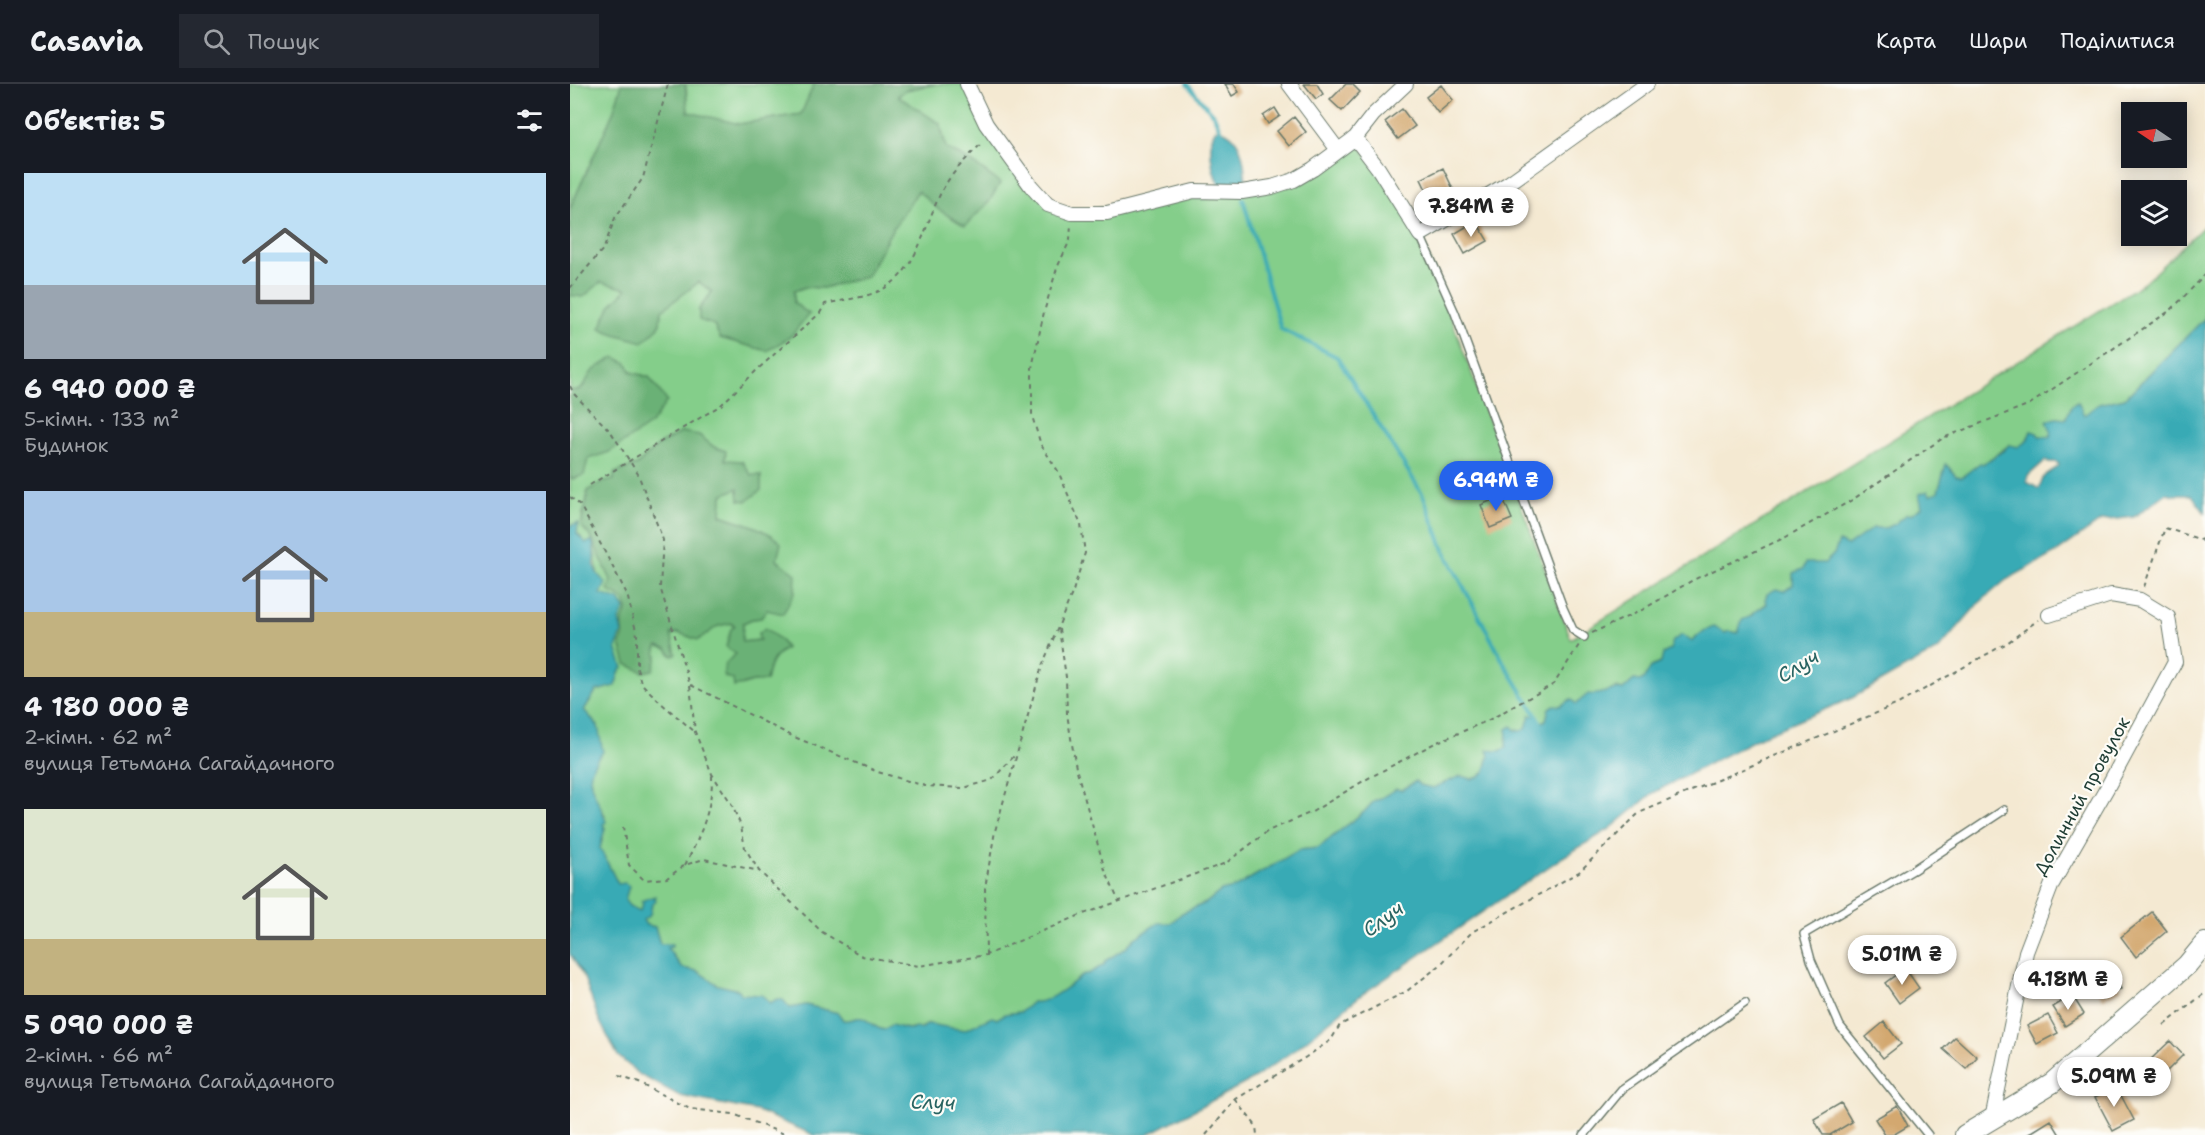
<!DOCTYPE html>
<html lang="uk">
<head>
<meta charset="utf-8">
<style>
	:root { --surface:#171b24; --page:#242831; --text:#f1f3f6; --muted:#9ea1a6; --line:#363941; --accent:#2563eb }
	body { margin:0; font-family:"Shantell Sans",sans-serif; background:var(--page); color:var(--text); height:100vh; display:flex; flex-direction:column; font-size:22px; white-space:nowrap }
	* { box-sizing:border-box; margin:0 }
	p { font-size:20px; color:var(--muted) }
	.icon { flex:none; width:33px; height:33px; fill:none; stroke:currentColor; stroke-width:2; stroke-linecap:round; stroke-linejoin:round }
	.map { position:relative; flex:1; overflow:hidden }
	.drawer { display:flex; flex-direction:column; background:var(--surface); width:570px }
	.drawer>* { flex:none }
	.needle { width:39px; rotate:283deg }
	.buttons { position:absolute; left:1551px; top:18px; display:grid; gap:12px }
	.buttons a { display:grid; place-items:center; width:66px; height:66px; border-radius:0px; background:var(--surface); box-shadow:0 3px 15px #0003; font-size:30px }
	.price { position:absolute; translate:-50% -51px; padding:0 14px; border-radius:21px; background:#fff; color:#222; font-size:20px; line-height:39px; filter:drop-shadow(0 2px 3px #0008) }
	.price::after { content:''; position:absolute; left:50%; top:36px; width:18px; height:14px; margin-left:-9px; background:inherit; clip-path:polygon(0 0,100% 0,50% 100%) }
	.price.selected { background:var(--accent); color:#fff }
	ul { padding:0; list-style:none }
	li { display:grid; align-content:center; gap:12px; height:318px; padding:0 24px }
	li span { display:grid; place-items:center; height:186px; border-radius:0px; color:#555 }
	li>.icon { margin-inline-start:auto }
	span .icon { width:108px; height:108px; fill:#fffc; stroke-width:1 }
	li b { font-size:26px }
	h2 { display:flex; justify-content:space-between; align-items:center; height:72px; padding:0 24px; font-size:26px }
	header { display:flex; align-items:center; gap:36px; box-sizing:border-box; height:84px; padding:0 30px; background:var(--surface); border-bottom:2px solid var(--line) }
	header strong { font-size:28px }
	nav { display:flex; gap:33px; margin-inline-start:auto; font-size:21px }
	.search { width:420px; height:54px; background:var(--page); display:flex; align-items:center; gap:15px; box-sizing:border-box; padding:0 21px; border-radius:0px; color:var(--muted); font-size:22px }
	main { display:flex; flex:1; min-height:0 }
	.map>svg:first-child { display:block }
	.green { fill:#84ce8a; stroke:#52865f; stroke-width:1.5; fill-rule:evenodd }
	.forest { fill:#6bb176; stroke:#457755; stroke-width:1.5 }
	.water { fill:#39aab5; stroke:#2c7474; stroke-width:1.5; fill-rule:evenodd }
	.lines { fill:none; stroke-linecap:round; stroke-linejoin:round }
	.stream { stroke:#39aab5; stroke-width:4 }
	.building { fill:#d3a86f }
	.lane-casing { stroke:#6a796b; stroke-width:10 }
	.street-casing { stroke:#6a796b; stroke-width:16 }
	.secondary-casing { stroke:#6a796b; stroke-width:22 }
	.path { stroke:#6a796b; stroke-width:2; stroke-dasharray:4.5 4.5; stroke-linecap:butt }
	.lane { stroke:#fff; stroke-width:7 }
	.street { stroke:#fff; stroke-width:14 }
	.secondary { stroke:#fff; stroke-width:20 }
	.labels { text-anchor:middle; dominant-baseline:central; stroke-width:4.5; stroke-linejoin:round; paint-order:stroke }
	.street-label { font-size:18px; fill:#1f3d34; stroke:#fdfcf7 }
	.water-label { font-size:20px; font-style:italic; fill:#286361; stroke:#fdfcf7 }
</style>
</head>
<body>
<header>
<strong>Casavia</strong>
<div class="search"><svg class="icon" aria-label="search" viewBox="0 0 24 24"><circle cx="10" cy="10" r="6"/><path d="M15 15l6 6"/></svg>Пошук</div>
<nav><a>Карта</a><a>Шари</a><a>Поділитися</a></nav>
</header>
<main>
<section class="drawer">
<h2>Об’єктів: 5<svg class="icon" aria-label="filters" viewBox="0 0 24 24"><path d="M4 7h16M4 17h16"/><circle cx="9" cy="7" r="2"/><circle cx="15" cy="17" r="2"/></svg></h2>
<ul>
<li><span style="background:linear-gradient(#bfe0f5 60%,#9aa5b1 0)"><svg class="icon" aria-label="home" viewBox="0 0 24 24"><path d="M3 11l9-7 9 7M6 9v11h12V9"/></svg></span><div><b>6 940 000 ₴</b><p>5-кімн. · 133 m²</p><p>Будинок</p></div></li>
<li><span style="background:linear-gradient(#a9c7e8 65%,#c2b280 0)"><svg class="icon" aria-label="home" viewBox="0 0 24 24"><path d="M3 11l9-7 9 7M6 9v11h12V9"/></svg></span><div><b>4 180 000 ₴</b><p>2-кімн. · 62 m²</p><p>вулиця Гетьмана Сагайдачного</p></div></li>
<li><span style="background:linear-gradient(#dfe7d0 70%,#c2b280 0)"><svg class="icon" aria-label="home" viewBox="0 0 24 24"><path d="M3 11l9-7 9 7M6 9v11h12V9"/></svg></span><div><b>5 090 000 ₴</b><p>2-кімн. · 66 m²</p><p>вулиця Гетьмана Сагайдачного</p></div></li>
</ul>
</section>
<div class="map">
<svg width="1635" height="1051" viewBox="0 0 1635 1051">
	<rect width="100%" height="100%" fill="#fdfcf7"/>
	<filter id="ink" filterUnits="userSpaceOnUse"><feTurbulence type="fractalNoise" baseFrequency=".0167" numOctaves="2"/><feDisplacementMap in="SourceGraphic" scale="12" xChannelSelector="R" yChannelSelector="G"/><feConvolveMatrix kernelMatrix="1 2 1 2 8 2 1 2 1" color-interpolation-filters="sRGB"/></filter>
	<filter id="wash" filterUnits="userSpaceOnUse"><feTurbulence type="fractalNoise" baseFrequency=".008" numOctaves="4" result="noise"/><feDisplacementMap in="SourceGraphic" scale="24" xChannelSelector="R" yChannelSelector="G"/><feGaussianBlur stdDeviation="1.35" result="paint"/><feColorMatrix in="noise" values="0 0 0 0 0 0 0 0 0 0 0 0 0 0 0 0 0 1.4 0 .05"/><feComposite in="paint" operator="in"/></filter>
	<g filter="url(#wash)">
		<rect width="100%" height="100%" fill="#f4e9d2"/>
		<path class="green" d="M0,0h52l-9,29 -43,95z
			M116,0h128l-12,30 -63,10 -51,-12z
			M366,0h31l64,102 41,27 122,-22 78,-4 83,-49 65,97 151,404 573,-356 61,-58v93l-80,80 -26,6 -15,12 -7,-14 -5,3 -6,14 -10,-1 -6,19 -11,-1 -8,-5 -4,10 -9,6 -9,-2 -26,19 -3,-1 -18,14 -6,-1 -10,-11 -8,27 -8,3 -8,12 -12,8 -3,-1 -12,10 -10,4h-12l-48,35 -22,6 -10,16 -40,28 -15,20 -9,-2 -4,2 -21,-2 -12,10 -22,9 -9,13 -10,4 -6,11 -5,3 -6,-1 -11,10 -6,-2 -41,16 -27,4 -3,12 -25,11 -6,-1 -9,18 -17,8 -4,15 -6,6 -7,2 -11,-3 -28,12 -14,-3 -3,-4 -14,9 -6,-1 -18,11h-3l-10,11 -47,37 -19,2 -65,38 -13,3 -15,12 -24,10 -11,10 -36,15 -9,10 -21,13 -1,3 -16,11 -3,-1c-14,9 -36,32 -53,28l-11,10 -16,2 -8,5 -5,-2 -28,13 -36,-6c-12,8 -23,4 -37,1l-7,5c-12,-3 -14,-9 -22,-12 -6,-2 -12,4 -19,2l-5,-7 -32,-8 -16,3 -49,-14 -2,-4 -21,-5 -21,-14 -15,-3 -15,-21 -7,-3 -5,-17 -9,-2 -4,-5 8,-5 2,-12 -9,1 -3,7 -11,-5 -29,-58 5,-20 -2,-4 2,-9 -11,-20 -4,-18 8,-51 -14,-16 12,-19 19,-5 5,-16 -4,-22 6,-14 -3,-14v-20l-19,-6c-2,-12 -4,-44 -8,-53l-6,2 -9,-10 1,-10 -8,3v-49l3,2 15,-20 21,-7 40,-75 -18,-5h-39c-6,11 -8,20 -22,19v-96l13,2 18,-15 27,7 -17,16 48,22 3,-17 37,-28 13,10 -13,17 110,5 -15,-11v-12l11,-4 18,1 44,-12 23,-43 28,-43 21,20 61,-27 -30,-22 -24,-13 -6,-24 -42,-28 8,-6zM129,351l15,12 11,4v9l26,15 10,15 -22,10 -1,-12 -16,7 -1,20 30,10 21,10 4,25 -15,58 -9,1 -9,4 -2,19 19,-2 10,-7 9,6 7,9c-14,9 -17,17 -20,33l-13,1 -12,4 -8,-7c2,-14 8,-45 -2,-56l-13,3 -20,14 -19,-7 -8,1 -4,15 -9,-3 -2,3 1,9 -14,14 -10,-7 -10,-45 4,-9 -2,-9 -7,-7 -27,-58 -9,-10c0,-5 -1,-10 1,-15 5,-11 20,-26 31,-32l1,-7 22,-8 24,-22z"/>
		<path class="forest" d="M52,0h63l3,28 51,12 62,-10 13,-30h122l-30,6 -8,6 42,28 6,24 24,13 30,22 -11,19 -24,24 -26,-16 -21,-19 -28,42 -23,43 -44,12 -18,-1 -11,4v12l15,11 -19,23 -23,14 -47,-13 -6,-13 -15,-5v-11l13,-17 -13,-10 -37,28 -3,17 -16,15 -32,-9 -11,-5 11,-23 16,-16 -26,-7 -18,15 -13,-2v-86l43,-96z
			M44,273l13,6 4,9 18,5 18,24 -16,23 -42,28 -21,7 -4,16 -11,4 -3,-2v-87c16,3 14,-10 23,-19 6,-5 14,-9 21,-14z
			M112,348l17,3 15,12 12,4 -1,9 17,1 9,14h10v15l-14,11 -8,-1 -1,-12 -16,7 -1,20c21,8 43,12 60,28l-4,17 19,14 -1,18 -12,22 -16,-4 -6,8 -9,1 -9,4 -1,19 18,-2 -2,-6 7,-6 14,11 7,9c-14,9 -17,17 -20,33l-13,1 -19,5 -1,-8 -8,-2c-4,-11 3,-17 11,-23l-10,-7 5,-18 4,-3 -4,-3 -13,3 -20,14 -19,-7 -8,1 5,20 -4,2 -5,-7 -9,-3 -2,3 1,9 -4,12 -10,2 -17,-8 -6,-20c7,-12 1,-13 3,-24 0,-3 3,-6 4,-9 1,-11 -10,-17 -19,-20l3,-11 -20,-43 -9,-10c-1,-13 6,-22 5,-36l14,-8 13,-3v-7l23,-8 24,-22z"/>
		<path class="water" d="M646,45c27,3 29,35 30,56l-25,3c-9,-13 -15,-46 -5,-59z
			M1635,234v195l-13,-18h-18l-7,-2 -33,24 -33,4 -44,31 -51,28 -28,24 -39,45 -87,49 -88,37 -111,58 -43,36 -47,28 -203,139 -63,52 -42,30 -108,57h-333l-57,-24 -77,-15 -40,-21 -22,-19 -19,-36 -16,-45 -13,-21v-428l8,-3 -1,11 9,9 6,-2c4,10 0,21 4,30 2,5 7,9 10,12l-5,11 18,6 6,9 -6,11 3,13 -6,15 7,20 -3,2 -5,16 -19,5 -12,19 14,16 5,26c-27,29 -4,41 3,70l-3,2 2,4 -5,20 18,36 7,-1 4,3 -4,14 4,6 11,5 3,-7 -2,-3 14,-5 1,5 -4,3 -2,11 -7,5 3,5 9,2 5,17h12v3l-5,1 15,20 15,3 21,14 21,5 2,4 21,1 8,8 7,-4 6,1 7,8 16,-3 32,8 5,7c7,2 13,-4 19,-2 7,2 10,9 22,12l7,-5 20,5 4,-2 6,1 7,-5 36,6 28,-13 5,2 8,-5 16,-2 11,-10c15,3 40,-19 53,-28h3l16,-9 1,-4 21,-13 9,-10 23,-15h13l11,-10 24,-10 15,-12 13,-3 65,-38 19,-2 47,-37 10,-11h3l18,-11 6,1 14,-9 3,4 14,3 28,-12 11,3 7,-2 6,-6 4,-15 -2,-6 13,1 6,-3 1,-19 5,-3 3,4 6,1 5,-3 4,-13 6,1 5,7 5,-3 3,-12 5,-3 6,1 11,-7 5,5 12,-10c13,3 22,-7 35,-4l11,-10 6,1 5,-3 6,-11 10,-4 2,-9 7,-4 3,-9 9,-6 10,6 12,-10 10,-4 11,6 4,-2 9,2 4,-13 10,-4 1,-3 14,-9 -2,-4 2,-6 9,-5 8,2 9,-6v-12l10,-4 2,-6h20l9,-9 5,-12 8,4 26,-18h12l10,-4 12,-10 3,1 12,-8 -3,-13 9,-3 2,4 8,-3 8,-28 10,12 6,1 18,-14 3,1 20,-13 6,-6 9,2 9,-6 4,-10 6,2 2,3 11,1 1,-6 -4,-10 9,-3 10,1 6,-14 6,-3 6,13 15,-11 26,-6zM1476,376l2,3 7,-1 4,2 -1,3 -14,9 -5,13 -12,-7 1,-6z"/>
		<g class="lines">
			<path class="stream" d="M617,0l27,31 7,17
				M673,115l38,130 56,28 86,138 21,55 60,113 37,60"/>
		</g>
		<g id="blocks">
			<path class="building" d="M655,0h9l5,8 -7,4z
				M734,0h13l6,10 -7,5z
				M776,0h6l8,8 -18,19 -12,-11z
				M871,1l12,15 -15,13 -12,-16z
				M705,24l5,8 -12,8 -5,-8z
				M832,25l13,17 -17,13 -13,-17z
				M724,33l12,15 -17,14 -12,-15z
				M873,84l10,21 -22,11 -10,-21z
				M906,137l12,20 -23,13 -11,-20z
				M932,412l10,23 -22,9 -9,-23z
				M1582,828l15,19 -31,26 -15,-20z
				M1540,883l11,22 -19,10 -11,-22z
				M1335,884l14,20 -20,15 -14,-20z
				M1502,911l12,19 -19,12 -12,-19z
				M1478,931l10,18 -21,11 -10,-18z
				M1314,938l17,22 -18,14 -17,-21z
				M1385,953l22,20 -11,12 -23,-20z
				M1600,957l13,14 -23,23 -14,-14z
				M1546,1002l18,34 -21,11 -18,-34z
				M1271,1019l11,19 -22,13h-7l-9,-16z
				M1327,1022l11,20 -15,9h-8l-10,-16z
				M1481,1036l9,15h-33z"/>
		</g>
	</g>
	<g filter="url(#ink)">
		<use href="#blocks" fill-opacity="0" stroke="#6a796b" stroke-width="1.5"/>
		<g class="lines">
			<g class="lane-casing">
				<path id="lane" d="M850,151l35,78 108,295 10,22 11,7
					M1014,1051l38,-46 123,-86
					M1358,1051l-88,-109 -29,-66 -7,-26 109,-64 91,-60"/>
			</g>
			<g class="street-casing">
				<path id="street" d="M397,0l19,40 45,62 17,19 24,8h35l87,-22 48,1 30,-5 22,-7 19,-11 42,-31 18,-23 33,-31
					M719,0l49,66
					M785,54l23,30 42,67 89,-52 138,-99
					M1422,1035l34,-167 26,-68 55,-96 68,-126 -7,-45 -28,-17 -29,-5 -62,20"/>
			</g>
			<g class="secondary-casing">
				<path id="secondary" d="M1395,1051l87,-52 135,-118 18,-22"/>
			</g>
			<path class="path" d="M0,204l34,-40 11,-30 28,-40 25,-94
				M0,302l4,8 37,38 27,42 25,66 -3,47 30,98 5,47 17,42 19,29 10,23 4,22 14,23 63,61 40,24 57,10 67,-11 92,-39 148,-53 42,-32 44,-19 53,-32 70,-37 52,-22 67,-37 25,-39
				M20,401l131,-80 38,-37 61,-55 5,-9c17,-4 39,-6 54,-13 41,-19 45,-69 65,-104 10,-17 25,-31 39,-45
				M0,413l10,8 47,89 10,41v33l4,15 20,20 34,29
				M1574,503l21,-59 37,12 3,6
				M489,545l7,48 1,37 9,54 29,102 14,32
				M1022,549l50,-23 51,-30 93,-43 66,-37 91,-62 87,-34 141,-94 34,-35
				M121,601l101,51 86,36 47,14 39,2 28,-8 23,-25
				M53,743l6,38 15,15 23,-2 18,-13 19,-6 55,12
				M115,781c15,-28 28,-58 27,-90
				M416,871l-1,-67 10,-57 47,-165 31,-75 12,-38 -4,-28 -23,-54 -17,-26 -9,-29v-48l12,-56 13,-44 13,-28 1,-15
				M1594,941l41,-32
				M49,992l20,7 51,26 43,5 54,21
				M666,1016l20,26 1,9
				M636,1051l30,-36 70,-42 25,-17 9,-15 67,-34 32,-25 33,-34 107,-60 60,-59 259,-109 109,-61 31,-23"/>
			<use href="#lane" class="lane"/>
			<use href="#street" class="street"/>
			<use href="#secondary" class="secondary"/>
		</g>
	</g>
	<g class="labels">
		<g class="street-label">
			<text transform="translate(1512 712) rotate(-61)">Долинний провулок</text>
		</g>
		<g class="water-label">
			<text transform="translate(1228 582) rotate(-31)">Случ</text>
			<text transform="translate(813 835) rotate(-36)">Случ</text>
			<text transform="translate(363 1018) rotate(1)">Случ</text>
		</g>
	</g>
</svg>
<div class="buttons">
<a><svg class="needle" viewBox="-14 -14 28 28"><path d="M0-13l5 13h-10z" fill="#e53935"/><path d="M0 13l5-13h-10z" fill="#9ea1a6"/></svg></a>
<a><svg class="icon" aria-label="layers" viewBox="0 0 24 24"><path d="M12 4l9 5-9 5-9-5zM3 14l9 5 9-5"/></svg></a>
</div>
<b class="price" style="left:901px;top:154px">7.84M ₴</b>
<b class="price selected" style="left:926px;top:428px">6.94M ₴</b>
<b class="price" style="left:1332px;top:902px">5.01M ₴</b>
<b class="price" style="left:1498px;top:927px">4.18M ₴</b>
<b class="price" style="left:1544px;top:1024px">5.09M ₴</b>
</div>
</main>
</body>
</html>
